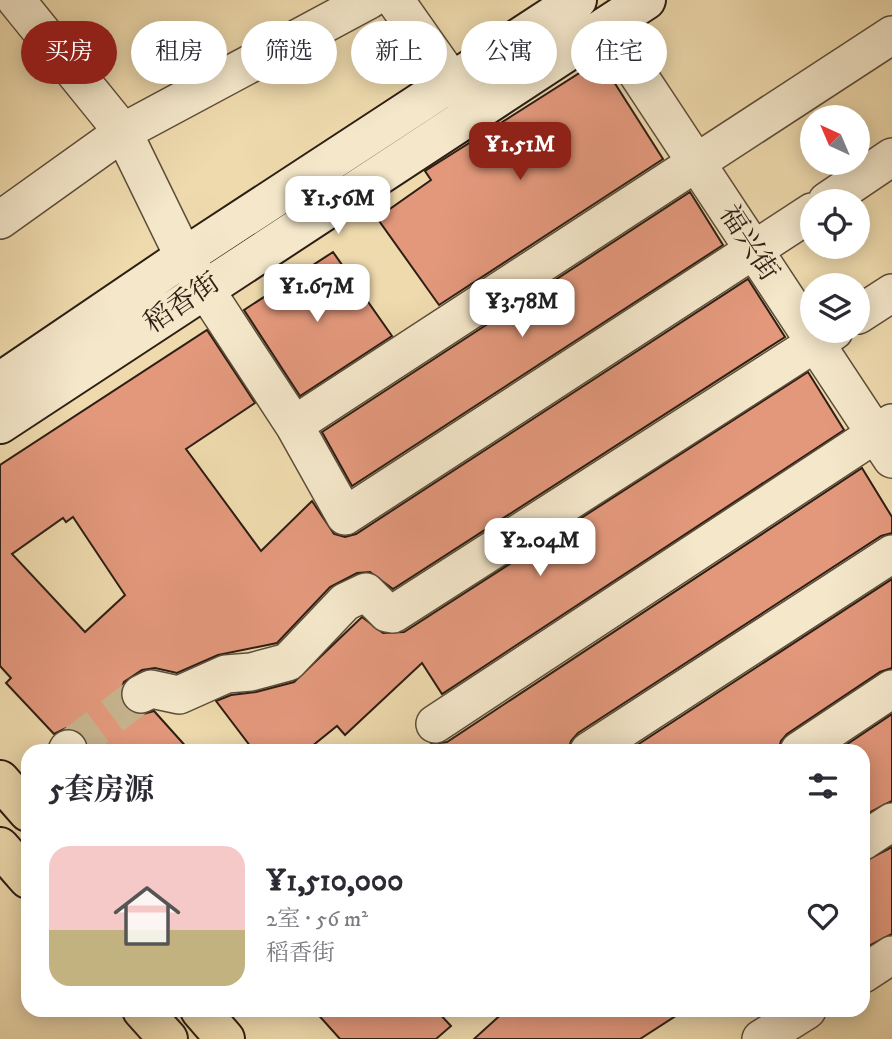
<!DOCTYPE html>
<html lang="zh">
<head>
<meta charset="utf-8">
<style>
	:root { --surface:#fff; --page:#f2f2f3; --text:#2b2b33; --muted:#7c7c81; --accent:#8f2418 }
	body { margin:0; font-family:"IM FELL DW Pica","Noto Serif SC",serif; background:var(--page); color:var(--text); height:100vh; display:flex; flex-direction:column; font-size:26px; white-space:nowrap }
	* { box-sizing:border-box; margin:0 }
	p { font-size:23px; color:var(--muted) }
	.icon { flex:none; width:38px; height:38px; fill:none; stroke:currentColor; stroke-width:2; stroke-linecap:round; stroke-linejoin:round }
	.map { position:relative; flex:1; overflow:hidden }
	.panel { position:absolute; left:21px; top:744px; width:849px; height:273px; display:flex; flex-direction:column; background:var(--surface); border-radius:21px; box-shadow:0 4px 18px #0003 }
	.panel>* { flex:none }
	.guide { position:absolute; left:21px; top:21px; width:850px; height:63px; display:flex; gap:14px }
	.needle { width:46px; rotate:316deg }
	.tools { position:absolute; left:800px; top:105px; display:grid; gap:14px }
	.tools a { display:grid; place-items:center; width:70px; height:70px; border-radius:50%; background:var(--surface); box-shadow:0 4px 18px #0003; font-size:35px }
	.price { position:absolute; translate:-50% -60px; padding:0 16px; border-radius:14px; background:#fff; color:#222; font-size:23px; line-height:46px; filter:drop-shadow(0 2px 4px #0008) }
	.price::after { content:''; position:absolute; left:50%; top:42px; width:21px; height:16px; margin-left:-10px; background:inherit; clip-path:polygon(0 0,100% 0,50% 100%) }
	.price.on { background:var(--accent); color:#fff }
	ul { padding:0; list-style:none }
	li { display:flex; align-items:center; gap:21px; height:175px; padding:0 28px }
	li span { display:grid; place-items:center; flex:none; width:196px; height:140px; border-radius:21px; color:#555 }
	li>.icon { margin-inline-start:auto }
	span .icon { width:84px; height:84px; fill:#fffc; stroke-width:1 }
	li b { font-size:30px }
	h2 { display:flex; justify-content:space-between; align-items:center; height:84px; padding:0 28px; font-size:30px }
	.chip { padding:0 24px; border-radius:32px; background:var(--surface); box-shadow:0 4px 18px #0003; font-size:24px; line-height:63px }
	.chip.on { background:var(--accent); color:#fff }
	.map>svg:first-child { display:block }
	.building { fill:#e3987c; stroke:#2d1e14; stroke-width:2; fill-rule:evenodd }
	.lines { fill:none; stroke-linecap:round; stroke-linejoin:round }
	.street-tunnel { stroke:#c7b48e; stroke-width:37; stroke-dasharray:37 18; stroke-linecap:butt }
	.street-casing { stroke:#5d4d3a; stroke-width:40 }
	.secondary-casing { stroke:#2d1e14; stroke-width:42 }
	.primary-casing { stroke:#2d1e14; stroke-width:42 }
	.street { stroke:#f4e7ca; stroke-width:37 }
	.secondary { stroke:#f4e7ca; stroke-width:38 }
	.primary { stroke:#eedaad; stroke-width:38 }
	.labels { text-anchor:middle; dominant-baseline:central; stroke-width:6; stroke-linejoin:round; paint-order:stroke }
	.street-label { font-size:28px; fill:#2d1e14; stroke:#f4e7ca }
</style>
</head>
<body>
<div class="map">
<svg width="892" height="1039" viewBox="0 0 892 1039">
	<rect width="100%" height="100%" fill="#eedaad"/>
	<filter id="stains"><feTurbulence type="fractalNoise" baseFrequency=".00286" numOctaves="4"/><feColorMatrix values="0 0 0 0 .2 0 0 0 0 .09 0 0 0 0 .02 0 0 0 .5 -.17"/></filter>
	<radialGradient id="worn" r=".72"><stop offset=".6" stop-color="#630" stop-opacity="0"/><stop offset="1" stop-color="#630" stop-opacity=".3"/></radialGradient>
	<path class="building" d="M600,60l63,99 -224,146 -62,-87 54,-38 -6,-9z
		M690,192l33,53 -371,241 -30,-54z
		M333,252l59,84 -92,60 -56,-86z
		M748,279l37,58 -392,252 -23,-17 -13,1 -27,14 -53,56 -59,12 -41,18 -22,-5 -13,2 -18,12 -4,11 2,10 7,8 11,4 14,-4 36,40h-102l-2,-13 -8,-7 -12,-3 -12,6 -48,-51 5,-5 -11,-12v-201l207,-135 48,73 -69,46 75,102 51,-50 22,33 11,3 11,-3zM73,517l52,78 -40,37 -73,-78 51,-36 3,4z
		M808,372l36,58 -402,264 -20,-31 -77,72 -8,-9 -31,25h-52l-38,-50 15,-6 25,-3 38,-10 68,-65 21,16 21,-1z
		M862,468l30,49v16l-11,3 -303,197 -7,8 -3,10h-144l7,-7 16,-2z
		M892,579v89l-12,4 -93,62 -6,7 -3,10h-150z
		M892,714v87l-29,15v-65h-26z
		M892,847v87l-29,15v-87z
		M314,1010h122l15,16 -15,13h-96z
		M506,1010h179l-45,29h-166z"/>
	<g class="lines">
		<path class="street-tunnel" d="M68,749l73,-55"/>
		<g class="street-casing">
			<path id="street" d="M16,0l107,132 61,125 110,168 51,91 467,-304
				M395,0l76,108
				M606,26l286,433
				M827,201l65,-44
				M0,220l123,-88 246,-132
				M858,315l34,-22
				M294,425l598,-390
				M141,694l10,-5 28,6 47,-21 25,-2 37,-10 57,-60 21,-10 21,21 6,1 441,-283
				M435,724l457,-301
				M67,751l1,-2
				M589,751l303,-197
				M799,751l93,-62
				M863,841l29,-19
				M863,974l29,-19
				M761,1039l46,-29"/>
		</g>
		<g class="secondary-casing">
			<path id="secondary" d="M0,382l184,-125 393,-257
				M0,424l646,-424"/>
		</g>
		<g class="primary-casing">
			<path id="primary" d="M0,780l28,32
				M0,847l28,32
				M142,1010l26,29
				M200,1010l25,29"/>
		</g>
		<use href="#street" class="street"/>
		<use href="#secondary" class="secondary"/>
		<use href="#primary" class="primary"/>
	</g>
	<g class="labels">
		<g class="street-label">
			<text transform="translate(749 243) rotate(57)">福兴街</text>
			<text transform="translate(182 303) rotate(-34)">稻香街</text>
		</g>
	</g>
	<rect width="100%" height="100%" filter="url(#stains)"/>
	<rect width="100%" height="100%" fill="url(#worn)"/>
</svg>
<div class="tools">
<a><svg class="needle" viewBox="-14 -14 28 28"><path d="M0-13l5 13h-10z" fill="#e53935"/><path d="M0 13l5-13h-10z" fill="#7c7c81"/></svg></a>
<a><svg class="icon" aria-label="locate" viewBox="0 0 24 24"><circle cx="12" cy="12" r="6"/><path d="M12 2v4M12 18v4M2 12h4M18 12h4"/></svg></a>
<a><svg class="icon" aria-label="layers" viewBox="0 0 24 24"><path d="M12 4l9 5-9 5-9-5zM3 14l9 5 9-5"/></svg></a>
</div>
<b class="price on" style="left:520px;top:182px">¥1.51M</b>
<b class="price" style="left:338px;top:236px">¥1.56M</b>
<b class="price" style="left:317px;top:324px">¥1.67M</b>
<b class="price" style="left:522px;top:339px">¥3.78M</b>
<b class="price" style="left:540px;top:578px">¥2.04M</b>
<div class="guide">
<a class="chip on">买房</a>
<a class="chip">租房</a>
<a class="chip">筛选</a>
<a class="chip">新上</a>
<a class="chip">公寓</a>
<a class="chip">住宅</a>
</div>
<section class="panel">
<h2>5套房源<svg class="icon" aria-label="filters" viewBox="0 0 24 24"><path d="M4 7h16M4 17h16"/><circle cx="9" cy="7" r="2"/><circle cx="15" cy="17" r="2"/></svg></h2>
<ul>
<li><span style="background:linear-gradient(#f6c9c9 60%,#c2b280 0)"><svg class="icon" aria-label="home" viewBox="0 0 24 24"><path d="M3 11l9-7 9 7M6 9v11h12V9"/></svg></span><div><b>¥1,510,000</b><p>2室 · 56 m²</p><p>稻香街</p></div><svg class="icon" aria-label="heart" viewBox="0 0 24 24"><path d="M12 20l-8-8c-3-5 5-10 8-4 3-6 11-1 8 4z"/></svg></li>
</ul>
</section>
</div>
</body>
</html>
